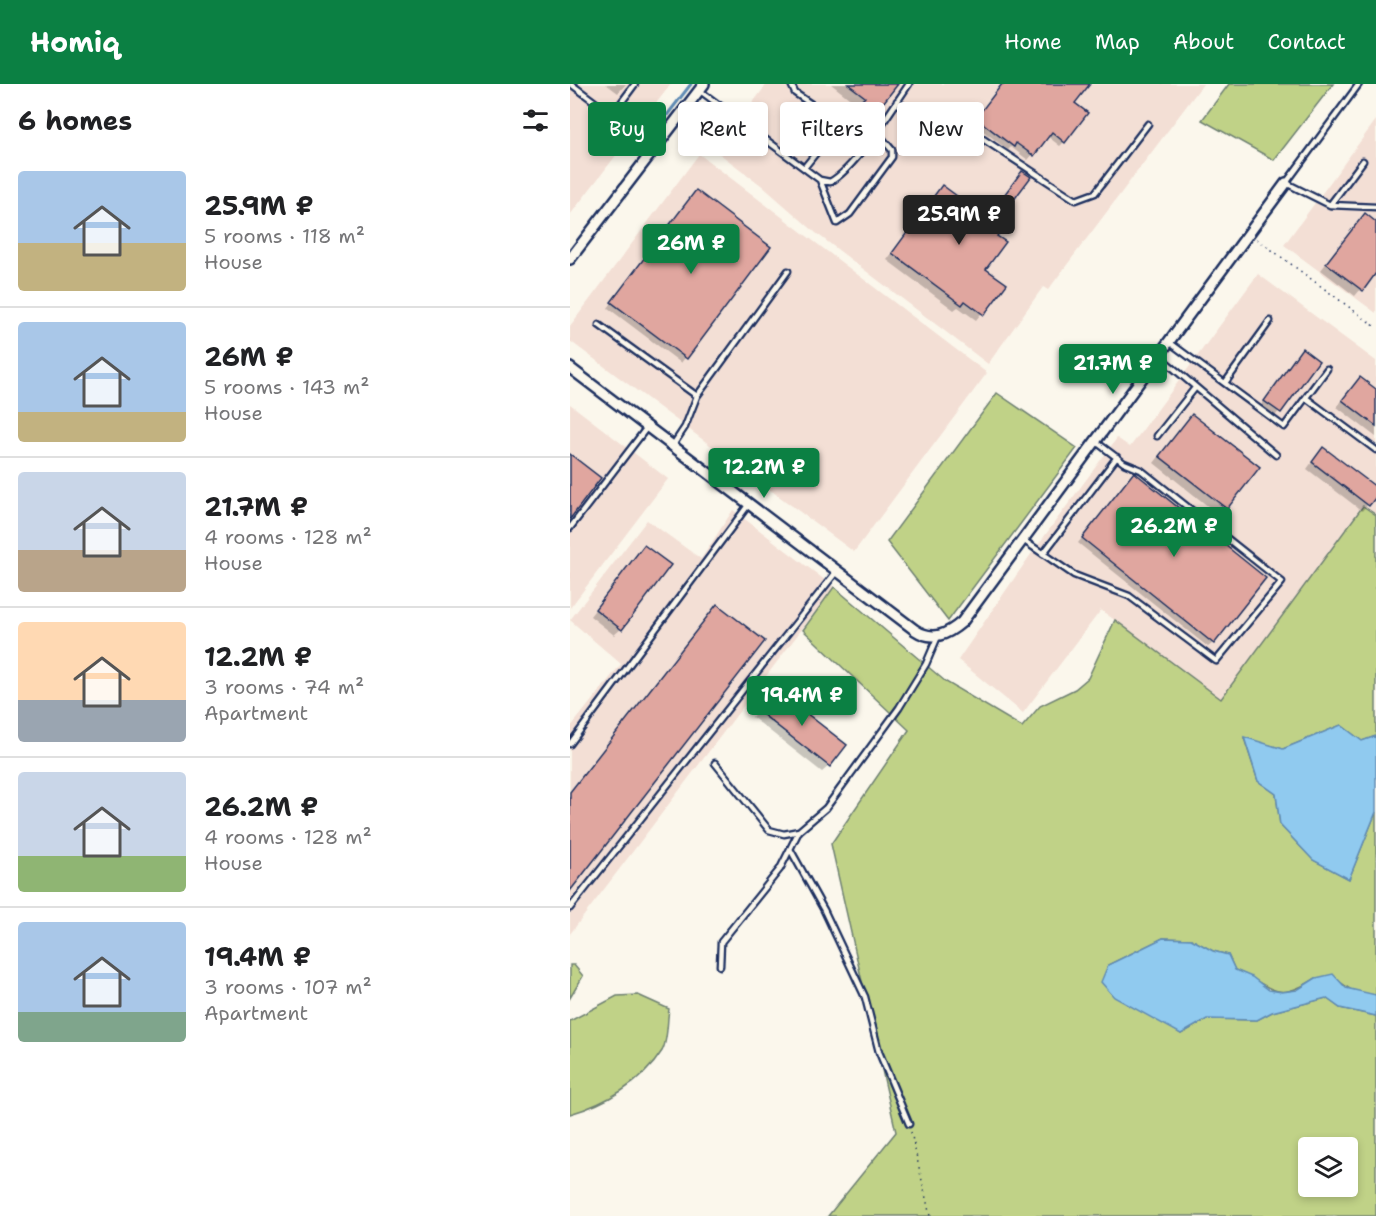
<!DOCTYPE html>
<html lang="en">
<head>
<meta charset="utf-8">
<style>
	:root { --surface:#fff; --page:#f6f6f6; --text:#202124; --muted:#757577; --line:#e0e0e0; --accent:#0b8043 }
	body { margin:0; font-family:"Shantell Sans",sans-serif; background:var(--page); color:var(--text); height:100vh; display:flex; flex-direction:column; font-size:22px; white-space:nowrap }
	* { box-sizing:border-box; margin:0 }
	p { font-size:20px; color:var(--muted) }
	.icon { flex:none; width:33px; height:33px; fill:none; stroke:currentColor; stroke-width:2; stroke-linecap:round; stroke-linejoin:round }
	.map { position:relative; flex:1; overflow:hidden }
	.drawer { display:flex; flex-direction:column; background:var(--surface); width:570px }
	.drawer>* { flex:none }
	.banner { position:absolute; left:18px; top:18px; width:570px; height:54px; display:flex; gap:12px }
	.controls { position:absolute; left:728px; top:1053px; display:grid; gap:12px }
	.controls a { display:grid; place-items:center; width:60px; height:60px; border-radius:6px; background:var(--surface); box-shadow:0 3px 9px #0003; font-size:30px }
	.price { position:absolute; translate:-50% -51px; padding:0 14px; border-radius:6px; background:var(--accent); color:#fff; font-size:20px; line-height:39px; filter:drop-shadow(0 2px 3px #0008) }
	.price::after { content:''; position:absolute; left:50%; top:36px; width:18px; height:14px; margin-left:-9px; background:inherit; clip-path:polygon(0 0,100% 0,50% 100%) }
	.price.current { background:#222; color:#fff }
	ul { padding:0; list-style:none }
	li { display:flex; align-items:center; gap:18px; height:150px; padding:0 18px }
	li+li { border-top:2px solid var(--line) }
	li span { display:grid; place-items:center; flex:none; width:168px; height:120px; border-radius:6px; color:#555 }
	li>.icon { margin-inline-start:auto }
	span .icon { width:72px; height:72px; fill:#fffc; stroke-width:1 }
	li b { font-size:26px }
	h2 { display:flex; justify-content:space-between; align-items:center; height:72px; padding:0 18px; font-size:26px }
	.tag { padding:0 21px; border-radius:6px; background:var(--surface); box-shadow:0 3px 9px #0003; font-size:21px; line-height:54px }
	.tag.current { background:var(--accent); color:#fff }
	header { display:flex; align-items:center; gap:36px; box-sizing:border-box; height:84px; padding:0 30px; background:var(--accent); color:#fff }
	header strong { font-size:28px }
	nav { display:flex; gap:33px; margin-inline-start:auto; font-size:21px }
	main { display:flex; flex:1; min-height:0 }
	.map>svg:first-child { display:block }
	.built { fill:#f3dfd5 }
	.green { fill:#c0d287; stroke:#6e8072; stroke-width:1.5; fill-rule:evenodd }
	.water { fill:#90caef; stroke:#618cb5; stroke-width:1.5 }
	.shadow { fill:#0003 }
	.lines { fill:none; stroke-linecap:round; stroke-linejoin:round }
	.stream { stroke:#618cb5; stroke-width:3 }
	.building { fill:#e0a69f; stroke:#1b2f5e; stroke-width:1.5 }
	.service-casing { stroke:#1b2f5e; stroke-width:9 }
	.minor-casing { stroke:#1b2f5e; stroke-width:14 }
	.path { stroke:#1b2f5e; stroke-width:1.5; stroke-dasharray:1.5 4.5; stroke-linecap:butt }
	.service { stroke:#fbf7ec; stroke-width:4.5 }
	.minor { stroke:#fbf7ec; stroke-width:9 }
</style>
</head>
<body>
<header>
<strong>Homiq</strong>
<nav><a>Home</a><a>Map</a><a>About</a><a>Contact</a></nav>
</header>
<main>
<section class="drawer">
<h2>6 homes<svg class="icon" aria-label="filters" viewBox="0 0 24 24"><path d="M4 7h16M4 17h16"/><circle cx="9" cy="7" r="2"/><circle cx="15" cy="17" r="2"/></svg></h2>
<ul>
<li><span style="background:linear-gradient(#a9c7e8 60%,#c2b280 0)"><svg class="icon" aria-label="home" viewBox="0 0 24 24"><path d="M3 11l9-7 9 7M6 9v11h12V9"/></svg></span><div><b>25.9M ₽</b><p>5 rooms · 118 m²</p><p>House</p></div></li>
<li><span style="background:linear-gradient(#a9c7e8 75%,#c2b280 0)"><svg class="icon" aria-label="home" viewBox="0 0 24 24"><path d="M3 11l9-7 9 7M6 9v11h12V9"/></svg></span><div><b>26M ₽</b><p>5 rooms · 143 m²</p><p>House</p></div></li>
<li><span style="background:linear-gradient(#c9d6e8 65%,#b9a48a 0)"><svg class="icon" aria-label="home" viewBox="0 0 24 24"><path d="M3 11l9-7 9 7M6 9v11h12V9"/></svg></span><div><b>21.7M ₽</b><p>4 rooms · 128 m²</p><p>House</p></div></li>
<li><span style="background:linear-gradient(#ffd9b3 65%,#9aa5b1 0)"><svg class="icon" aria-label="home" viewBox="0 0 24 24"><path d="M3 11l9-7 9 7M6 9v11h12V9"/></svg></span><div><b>12.2M ₽</b><p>3 rooms · 74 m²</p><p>Apartment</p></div></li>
<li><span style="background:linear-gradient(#c9d6e8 70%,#8fb573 0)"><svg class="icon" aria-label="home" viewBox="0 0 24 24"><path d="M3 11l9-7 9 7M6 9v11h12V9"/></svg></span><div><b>26.2M ₽</b><p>4 rooms · 128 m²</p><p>House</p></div></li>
<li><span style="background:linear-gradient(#a9c7e8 75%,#7fa58c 0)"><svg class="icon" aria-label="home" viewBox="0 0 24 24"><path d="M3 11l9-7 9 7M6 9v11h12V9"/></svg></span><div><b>19.4M ₽</b><p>3 rooms · 107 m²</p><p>Apartment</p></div></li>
</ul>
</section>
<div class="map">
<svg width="806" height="1132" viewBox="0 0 806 1132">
	<rect width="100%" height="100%" fill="#fbf7ec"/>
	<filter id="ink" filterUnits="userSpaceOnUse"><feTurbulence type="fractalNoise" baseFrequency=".0167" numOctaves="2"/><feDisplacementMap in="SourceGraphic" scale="12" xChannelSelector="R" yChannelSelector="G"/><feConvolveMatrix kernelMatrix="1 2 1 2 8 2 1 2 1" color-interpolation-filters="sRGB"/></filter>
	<g filter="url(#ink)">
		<path class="built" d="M0,0h101l-101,131z
			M197,0h436l-155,206 -5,-3 -55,77 -172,-131 -55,-48 -45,-34z
			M806,36v193l-92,-68z
			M129,70l288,219 -133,179 -284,-211v-15z
			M688,190l118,87v154l-13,-9 -142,193 -120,-89 -78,103 -65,-53 71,-103 88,-119 13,9z
			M0,320l98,75 -98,129z
			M163,426l101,77 -264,347v-206l51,-64 -51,-44 77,-100 54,39z"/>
		<path class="green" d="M659,0h104l-59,76 -72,-40z
			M427,309l80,55 -129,173 -61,-79z
			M793,422l13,9v221l-14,5 -21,-16 -58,24 -39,-11 14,43 18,13 4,31 33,35 36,19 27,-67v183l-20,-2 -19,-13 -21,-2c-41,27 -43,8 -81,-8l-7,-15 -15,-4 -22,-12 -28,-1 -55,27 56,58 17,11 26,-15 50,1 15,-8 54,-14 14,10 36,8v200h-548l68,-84 -65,-288 78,-114 -106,-100 31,-43 112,95 76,45 18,-21 35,-17 13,-11 27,-58 106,79zM738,1064h39v38h-39z
			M0,881h4l9,11 -13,22z
			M68,911l31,14c-2,12 -1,32 -7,42 -20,32 -57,53 -92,63v-93l47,-25z"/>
		<path class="water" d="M771,641l21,16 14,-5v76l-27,67 -36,-19 -33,-35 -4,-31 -18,-13 -14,-44 39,12z
			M593,854l28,1 22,12 15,4 7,15 17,7 17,13 13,2 15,-2 19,-12 17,-4 13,14 30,7v21l-36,-8 -14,-10 -54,14 -15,8 -50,-1 -26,15 -67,-37 -13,-15 7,-17z"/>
		<path class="shadow" d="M36,0h20l-8,9z
			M261,0h65l-28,35 -13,-10 3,-4z
			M433,0h85l-15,19 -9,39 -4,4 -13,-10 -19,24 -17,-13 -3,3 -35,-27z
			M366,109l59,30v13l-11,33 21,15 -29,36 -18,-13 -4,3 -67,-50z
			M122,113l77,50 -88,116 -73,-55z
			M789,137l17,3v47l-21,25 -34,-26z
			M732,266l15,11 -44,58 -14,-11z
			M784,301l22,6v46l-39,-30z
			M616,338l72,46 -39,47 -65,-52z
			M747,371l59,34v6l-14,16 -55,-42z
			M560,395l83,164 -5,4 -130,-104z
			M68,470l-17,75 -7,6 -24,-19z
			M198,613l61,69 -7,6 -70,-55z"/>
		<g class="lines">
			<path class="stream" d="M84,48l37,-48"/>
		</g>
		<path class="building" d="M278,0h50l-22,28 -15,-11 4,-4z
			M432,0h88l-15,19 13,10 -23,30 -13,-11 -18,24 -18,-13 -2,4 -38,-29z
			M452,87l9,6 -34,45 6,5 -6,9 9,6 -20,27 21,15 -23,31 -19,-14 -3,4 -70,-52 50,-68 45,33z
			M126,106l75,57 -84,112 -76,-57z
			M795,129l11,9v51l-13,18 -37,-28z
			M732,264l17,13 -38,52 -17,-12z
			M790,293l16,12v37l-34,-26z
			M622,330l68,53 -33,42 -68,-53z
			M753,363l53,40v10l-7,9 -57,-44z
			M0,370l31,24 -31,41z
			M564,388l132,106 -52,66 -132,-106z
			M74,461l27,20 -49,65 -27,-21z
			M147,520l48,37 -195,250v-99z
			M204,604l73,57 -17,22 -73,-57z"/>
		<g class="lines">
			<g class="service-casing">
				<path id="service" d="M1,0l84,63
					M221,0l4,9 32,22c6,22 -10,36 -23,53
					M789,0l-73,99 44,22 33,-44
					M129,6l121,90 10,2c26,-14 61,-72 79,-98
					M327,17l49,38h37l93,61 19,-7 53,-69
					M42,31l23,-31
					M250,96l17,43 13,-9 42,-57v-7l-16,-19
					M760,121l46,2
					M29,241l98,71
					M599,258l115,85 43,-58
					M589,272l117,99
					M655,299l45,-62
					M736,314l70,52
					M587,352l38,-48
					M103,361l12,-18 12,-31 91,-125
					M0,444l78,-102
					M453,456l51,35 55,21 87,65 66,-79 -141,-112 -17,-7 -29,-22
					M473,470l74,-97
					M0,660l179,-240
					M145,679l54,67 15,4 15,-3 27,-23 73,-100 27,-44 12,-28
					M220,765l34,61 41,87 14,55 30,72
					M0,824l267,-337
					M150,882l1,-24 59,-73 19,-38"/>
			</g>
			<g class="minor-casing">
				<path id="minor" d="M0,175l134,-175
					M0,284l345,262c18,12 33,4 47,-8l324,-439"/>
			</g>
			<path class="path" d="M687,155l119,88
				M341,1048l19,84"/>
			<use href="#service" class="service"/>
			<use href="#minor" class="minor"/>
		</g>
	</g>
</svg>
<div class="controls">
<a><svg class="icon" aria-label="layers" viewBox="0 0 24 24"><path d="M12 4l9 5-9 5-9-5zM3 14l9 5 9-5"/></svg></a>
</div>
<b class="price current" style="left:389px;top:162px">25.9M ₽</b>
<b class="price" style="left:121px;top:191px">26M ₽</b>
<b class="price" style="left:543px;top:311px">21.7M ₽</b>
<b class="price" style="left:194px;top:415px">12.2M ₽</b>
<b class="price" style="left:604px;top:474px">26.2M ₽</b>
<b class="price" style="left:232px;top:643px">19.4M ₽</b>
<div class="banner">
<a class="tag current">Buy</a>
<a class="tag">Rent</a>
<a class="tag">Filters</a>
<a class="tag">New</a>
</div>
</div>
</main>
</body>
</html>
